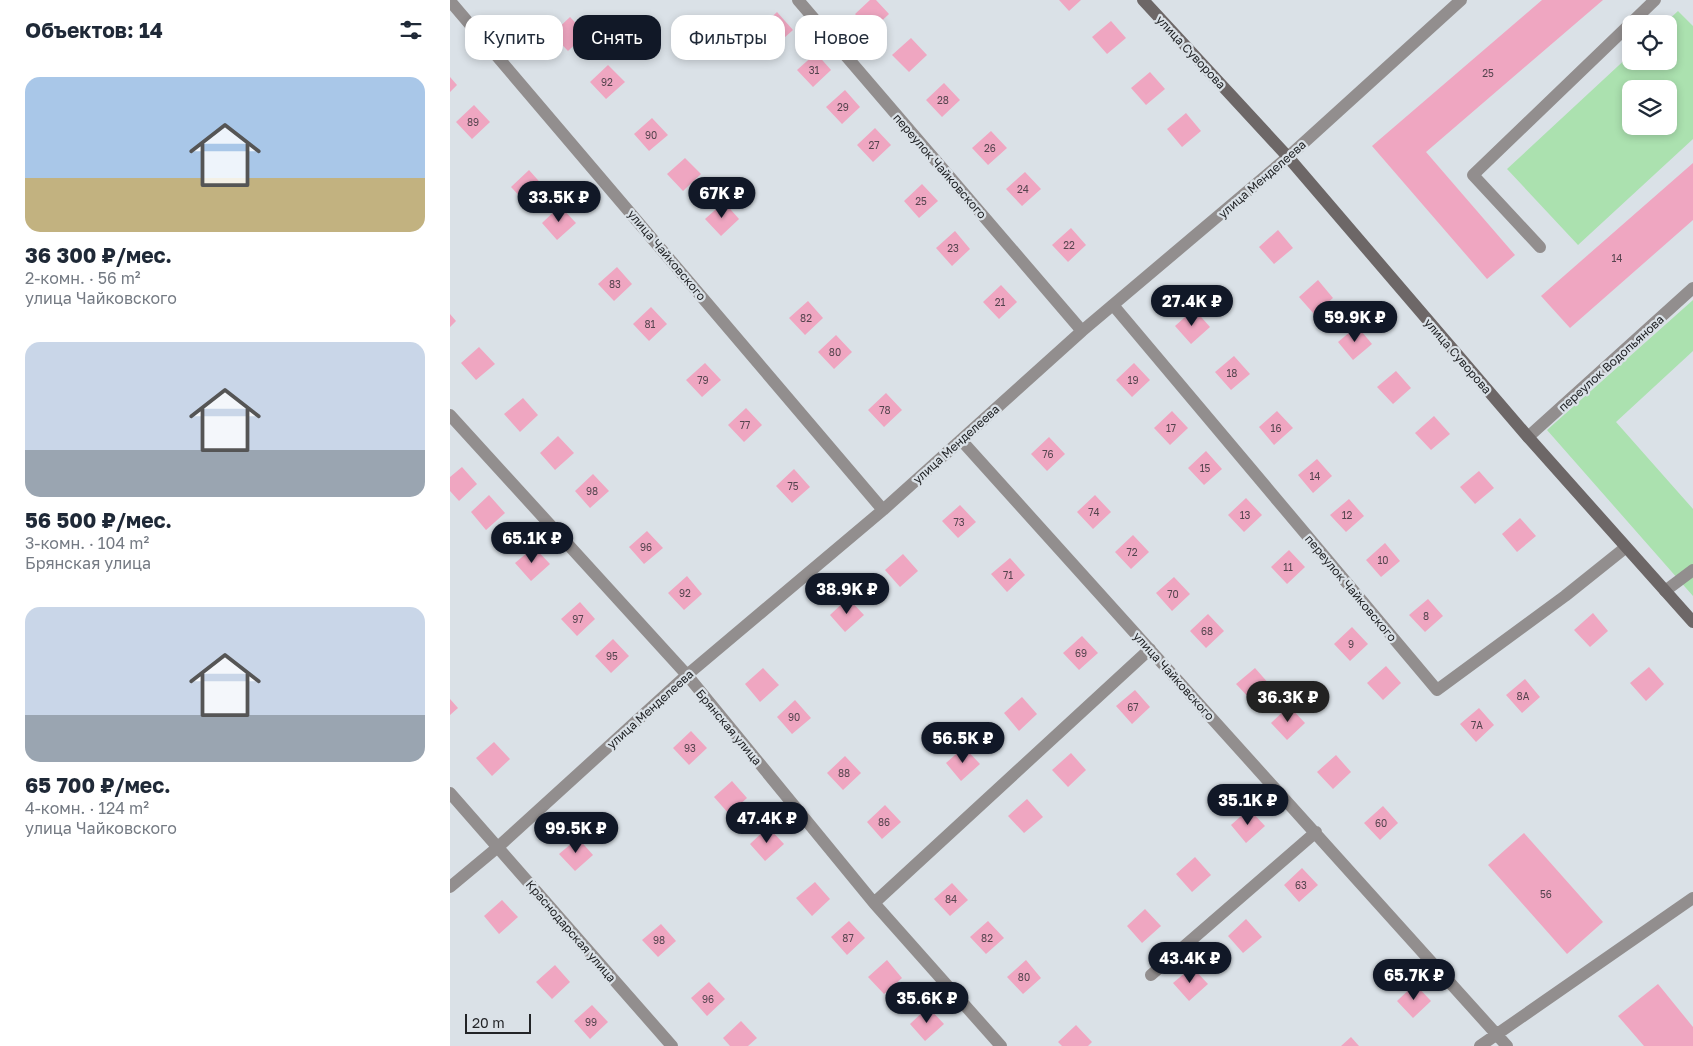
<!DOCTYPE html>
<html lang="ru">
<head>
<meta charset="utf-8">
<style>
	:root { --surface:#fff; --page:#f6f6f7; --text:#1f2937; --muted:#747a83; --accent:#111827 }
	body { margin:0; font-family:"Golos Text",sans-serif; background:var(--page); color:var(--text); height:100vh; display:flex; flex-direction:column; font-size:19px; white-space:nowrap }
	* { box-sizing:border-box; margin:0 }
	p { font-size:16px; color:var(--muted) }
	.icon { flex:none; width:28px; height:28px; fill:none; stroke:currentColor; stroke-width:2; stroke-linecap:round; stroke-linejoin:round }
	.map { position:relative; flex:1; overflow:hidden }
	.panel { display:flex; flex-direction:column; background:var(--surface); width:450px }
	.panel>* { flex:none }
	.banner { position:absolute; left:15px; top:15px; width:475px; height:45px; display:flex; gap:10px }
	.buttons { position:absolute; left:1172px; top:15px; display:grid; gap:10px }
	.buttons a { display:grid; place-items:center; width:55px; height:55px; border-radius:10px; background:var(--surface); box-shadow:0 2px 8px #0003; font-size:25px }
	.scale { position:absolute; left:15px; bottom:12px; width:66px; box-sizing:border-box; padding-left:5px; border:2px solid #222427; border-top:0; font-size:14px; line-height:18px; white-space:nowrap; color:#222427; -webkit-text-stroke:4px #dae1e7; paint-order:stroke }
	.price { position:absolute; translate:-50% -42px; padding:0 11px; border-radius:18px; background:var(--accent); color:#fff; font-size:16px; line-height:32px; filter:drop-shadow(0 1px 2px #0008) }
	.price::after { content:''; position:absolute; left:50%; top:30px; width:15px; height:11px; margin-left:-8px; background:inherit; clip-path:polygon(0 0,100% 0,50% 100%) }
	.price.on { background:#222; color:#fff }
	ul { padding:0; list-style:none }
	li { display:grid; align-content:center; gap:10px; height:265px; padding:0 25px }
	li span { display:grid; place-items:center; height:155px; border-radius:15px; color:#555 }
	li>.icon { margin-inline-start:auto }
	span .icon { width:90px; height:90px; fill:#fffc; stroke-width:1 }
	li b { font-size:21px }
	h2 { display:flex; justify-content:space-between; align-items:center; height:60px; padding:0 25px; font-size:21px }
	.chip { padding:0 18px; border-radius:15px; background:var(--surface); box-shadow:0 2px 8px #0003; font-size:18px; line-height:45px }
	.chip.on { background:var(--accent); color:#fff }
	main { display:flex; flex:1; min-height:0 }
	.map>svg:first-child { display:block }
	.green { fill:#abe1af; fill-rule:evenodd }
	.building { fill:#efa6c1 }
	.lines { fill:none; stroke-linecap:round; stroke-linejoin:round }
	.street { stroke:#928e8e; stroke-width:12 }
	.secondary { stroke:#6d6767; stroke-width:12 }
	.labels { text-anchor:middle; dominant-baseline:central; stroke-width:4.5; stroke-linejoin:round; paint-order:stroke }
	.number-label { font-size:10px; fill:#55444e }
	.street-label { font-size:12px; fill:#222427; stroke:#dae1e7 }
</style>
</head>
<body>
<main>
<section class="panel">
<h2>Объектов: 14<svg class="icon" aria-label="filters" viewBox="0 0 24 24"><path d="M4 7h16M4 17h16"/><circle cx="9" cy="7" r="2"/><circle cx="15" cy="17" r="2"/></svg></h2>
<ul>
<li><span style="background:linear-gradient(#a9c7e8 65%,#c2b280 0)"><svg class="icon" aria-label="home" viewBox="0 0 24 24"><path d="M3 11l9-7 9 7M6 9v11h12V9"/></svg></span><div><b>36 300 ₽/мес.</b><p>2-комн. · 56 m²</p><p>улица Чайковского</p></div></li>
<li><span style="background:linear-gradient(#c9d6e8 70%,#9aa5b1 0)"><svg class="icon" aria-label="home" viewBox="0 0 24 24"><path d="M3 11l9-7 9 7M6 9v11h12V9"/></svg></span><div><b>56 500 ₽/мес.</b><p>3-комн. · 104 m²</p><p>Брянская улица</p></div></li>
<li><span style="background:linear-gradient(#c9d6e8 70%,#9aa5b1 0)"><svg class="icon" aria-label="home" viewBox="0 0 24 24"><path d="M3 11l9-7 9 7M6 9v11h12V9"/></svg></span><div><b>65 700 ₽/мес.</b><p>4-комн. · 124 m²</p><p>улица Чайковского</p></div></li>
</ul>
</section>
<div class="map">
<svg width="1243" height="1046" viewBox="0 0 1243 1046">
	<rect width="100%" height="100%" fill="#dae1e7"/>
	<path class="green" d="M1228,11l15,15v113l-115,106 -71,-76 124,-115v7h38v-37h-5zM1181,89h38v37h-38z
		M1243,300v51l-77,71 77,87v87l-146,-166z"/>
	<path class="building" d="M420,0h6l13,14 -18,17 -16,-17z
		M609,0h22l-12,11z
		M1092,0h61l-177,152 89,103 -28,24 -115,-133z
		M327,12l16,18 -18,16 -16,-17z
		M120,17l16,17 -18,17 -16,-17z
		M661,21l15,17 -19,16 -15,-17z
		M461,38l16,17 -18,17 -17,-17z
		M366,53l15,17 -18,17 -16,-17z
		M158,65l17,17 -19,17 -16,-17z
		M700,72l15,17 -19,16 -15,-17z
		M0,77l7,8 -7,7z
		M494,83l16,17 -18,17 -16,-17z
		M395,90l15,17 -18,17 -16,-17z
		M24,105l16,17 -18,17 -16,-17z
		M736,113l15,18 -19,16 -15,-18z
		M202,118l16,17 -19,16 -15,-17z
		M425,128l16,17 -18,17 -16,-17z
		M541,131l16,17 -19,17 -16,-17z
		M235,158l16,16 -18,17 -16,-17z
		M1243,163v57l-123,108 -29,-32z
		M79,170l16,18 -18,16 -16,-17z
		M575,172l16,17 -19,17 -16,-17z
		M472,184l16,17 -19,17 -15,-17z
		M274,202l15,17 -18,17 -16,-17z
		M110,206l16,17 -19,17 -15,-17z
		M621,228l15,17 -18,17 -16,-17z
		M828,230l15,18 -19,16 -15,-17z
		M505,231l15,18 -18,17 -16,-18z
		M167,267l15,17 -18,17 -16,-17z
		M868,280l15,18 -19,16 -15,-17z
		M551,285l16,17 -18,17 -16,-17z
		M358,301l15,17 -18,17 -16,-17z
		M201,307l16,17 -18,17 -16,-17z
		M744,309l16,18 -19,17 -16,-18z
		M0,314l6,7 -6,6z
		M907,326l15,18 -19,16 -15,-18z
		M386,335l16,17 -18,17 -16,-17z
		M29,347l16,17 -19,16 -15,-17z
		M784,356l16,18 -19,16 -16,-18z
		M255,363l16,17 -19,17 -16,-17z
		M684,363l16,17 -18,17 -16,-17z
		M946,371l15,17 -18,16 -16,-17z
		M436,393l16,17 -18,17 -16,-17z
		M73,398l15,17 -18,17 -16,-18z
		M296,408l16,17 -18,17 -16,-17z
		M722,411l16,17 -18,17 -16,-17z
		M827,411l16,17 -19,17 -15,-18z
		M984,416l16,18 -19,16 -16,-17z
		M108,436l16,17 -19,17 -15,-17z
		M599,437l16,17 -18,17 -16,-17z
		M756,451l16,18 -18,16 -16,-17z
		M867,459l15,17 -19,17 -15,-18z
		M12,467l15,17 -18,17 -9,-10v-14z
		M344,469l16,18 -18,16 -16,-17z
		M1029,471l15,17 -19,16 -15,-17z
		M143,474l16,17 -19,17 -15,-17z
		M39,495l16,18 -19,17 -15,-18z
		M645,495l16,17 -18,17 -16,-17z
		M796,498l16,17 -18,17 -16,-17z
		M899,499l15,17 -18,16 -16,-17z
		M510,505l16,17 -18,16 -16,-17z
		M1070,518l16,18 -19,16 -15,-18z
		M197,531l16,17 -19,16 -15,-17z
		M683,535l16,17 -18,17 -16,-17z
		M935,543l15,18 -19,16 -15,-17z
		M84,547l16,17 -19,17 -16,-18z
		M839,550l16,17 -18,17 -16,-17z
		M453,554l15,17 -18,16 -15,-17z
		M560,558l15,17 -18,17 -16,-18z
		M237,576l15,18 -18,16 -16,-17z
		M724,577l16,17 -18,17 -16,-18z
		M398,598l16,17 -19,17 -15,-17z
		M978,599l15,17 -18,16 -16,-17z
		M130,602l15,17 -18,17 -16,-17z
		M1143,613l15,18 -18,16 -16,-17z
		M758,614l16,17 -18,17 -16,-17z
		M902,627l16,17 -18,17 -16,-17z
		M632,636l16,17 -19,17 -16,-17z
		M163,639l16,17 -18,17 -16,-17z
		M936,666l15,17 -18,17 -16,-17z
		M1199,667l15,17 -18,17 -16,-18z
		M313,668l16,17 -19,17 -15,-18z
		M805,668l15,17 -18,16 -16,-17z
		M1075,679l15,18 -18,16 -16,-18z
		M685,690l15,17 -18,17 -16,-18z
		M572,697l15,17 -18,17 -15,-18z
		M0,699l8,9 -8,7z
		M345,700l16,18 -19,16 -15,-17z
		M839,706l16,17 -18,17 -16,-17z
		M1029,708l15,17 -18,17 -16,-18z
		M241,731l16,17 -18,17 -16,-17z
		M44,742l16,17 -18,17 -16,-18z
		M514,747l16,17 -19,17 -15,-18z
		M621,753l15,17 -18,17 -16,-17z
		M886,755l15,17 -18,17 -16,-17z
		M395,756l16,17 -18,17 -16,-17z
		M282,781l15,17 -18,16 -15,-17z
		M577,799l16,18 -19,16 -16,-17z
		M435,805l16,17 -19,17 -15,-17z
		M933,806l15,17 -18,17 -16,-17z
		M799,809l16,17 -19,17 -15,-18z
		M318,827l16,17 -19,17 -15,-17z
		M1074,833l79,89 -36,32 -79,-89z
		M128,838l15,17 -18,16 -16,-17z
		M745,857l16,18 -19,17 -16,-18z
		M852,868l16,17 -19,17 -15,-17z
		M365,882l15,17 -18,17 -16,-18z
		M502,883l16,17 -18,16 -16,-17z
		M52,900l16,17 -19,17 -15,-18z
		M695,909l16,17 -19,17 -15,-17z
		M796,919l16,18 -19,16 -15,-17z
		M399,921l16,17 -18,17 -16,-18z
		M538,921l16,17 -18,16 -16,-17z
		M211,924l15,17 -18,16 -16,-17z
		M437,960l15,18 -18,16 -16,-17z
		M576,960l15,18 -18,16 -16,-17z
		M105,965l15,17 -18,17 -16,-17z
		M742,967l16,17 -19,17 -16,-18z
		M259,982l16,17 -18,17 -16,-18z
		M965,984l16,17 -18,17 -16,-17z
		M1208,984l35,43v19h-49l-26,-30z
		M142,1005l16,17 -18,17 -16,-18z
		M478,1007l16,17 -19,17 -15,-17z
		M291,1021l16,17 -9,8h-18l-7,-8z
		M626,1025l16,17 -4,4h-26l-4,-4z
		M901,1037l8,9h-18z"/>
	<g class="lines">
		<path class="street" d="M348,0l284,331
			M0,1l433,509
			M1090,247l-67,-72 182,-175
			M663,305l324,385 128,-94 60,-48
			M0,415l237,260 187,228 127,143
			M1078,437l165,-149
			M511,440l546,606
			M1215,591l28,-21
			M0,793l222,253
			M0,887l48,-40 189,-172 196,-165 199,-179 206,-174 173,-157
			M424,903l276,-254
			M701,975l165,-143
			M1030,1046l213,-148"/>
		<path class="secondary" d="M693,0l145,157 240,280 165,185"/>
	</g>
	<g class="labels">
		<g class="number-label">
			<text x="364" y="70">31</text>
			<text x="1038" y="73">25</text>
			<text x="157" y="82">92</text>
			<text x="493" y="100">28</text>
			<text x="393" y="107">29</text>
			<text x="23" y="122">89</text>
			<text x="201" y="135">90</text>
			<text x="424" y="145">27</text>
			<text x="540" y="148">26</text>
			<text x="573" y="189">24</text>
			<text x="471" y="201">25</text>
			<text x="619" y="245">22</text>
			<text x="503" y="248">23</text>
			<text x="1167" y="258">14</text>
			<text x="165" y="284">83</text>
			<text x="550" y="302">21</text>
			<text x="356" y="318">82</text>
			<text x="200" y="324">81</text>
			<text x="385" y="352">80</text>
			<text x="782" y="373">18</text>
			<text x="253" y="380">79</text>
			<text x="683" y="380">19</text>
			<text x="435" y="410">78</text>
			<text x="295" y="425">77</text>
			<text x="721" y="428">17</text>
			<text x="826" y="428">16</text>
			<text x="598" y="454">76</text>
			<text x="755" y="468">15</text>
			<text x="865" y="476">14</text>
			<text x="343" y="486">75</text>
			<text x="142" y="491">98</text>
			<text x="644" y="512">74</text>
			<text x="795" y="515">13</text>
			<text x="897" y="515">12</text>
			<text x="509" y="522">73</text>
			<text x="196" y="547">96</text>
			<text x="682" y="552">72</text>
			<text x="933" y="560">10</text>
			<text x="838" y="567">11</text>
			<text x="558" y="575">71</text>
			<text x="235" y="593">92</text>
			<text x="723" y="594">70</text>
			<text x="976" y="616">8</text>
			<text x="128" y="619">97</text>
			<text x="757" y="631">68</text>
			<text x="901" y="644">9</text>
			<text x="631" y="653">69</text>
			<text x="162" y="656">95</text>
			<text x="1073" y="696">8А</text>
			<text x="683" y="707">67</text>
			<text x="344" y="717">90</text>
			<text x="1027" y="725">7А</text>
			<text x="240" y="748">93</text>
			<text x="394" y="773">88</text>
			<text x="434" y="822">86</text>
			<text x="931" y="823">60</text>
			<text x="851" y="885">63</text>
			<text x="1096" y="894">56</text>
			<text x="501" y="899">84</text>
			<text x="398" y="938">87</text>
			<text x="537" y="938">82</text>
			<text x="209" y="940">98</text>
			<text x="574" y="977">80</text>
			<text x="258" y="999">96</text>
			<text x="141" y="1022">99</text>
		</g>
		<g class="street-label">
			<text transform="translate(741 52) rotate(47)">улица Суворова</text>
			<text transform="translate(490 166) rotate(49)">переулок Чайковского</text>
			<text transform="translate(812 179) rotate(-41)">улица Менделеева</text>
			<text transform="translate(217 255) rotate(50)">улица Чайковского</text>
			<text transform="translate(1008 356) rotate(49)">улица Суворова</text>
			<text transform="translate(1161 363) rotate(-42)">переулок Водопьянова</text>
			<text transform="translate(506 444) rotate(-42)">улица Менделеева</text>
			<text transform="translate(901 588) rotate(50)">переулок Чайковского</text>
			<text transform="translate(724 676) rotate(48)">улица Чайковского</text>
			<text transform="translate(200 709) rotate(-42)">улица Менделеева</text>
			<text transform="translate(279 727) rotate(50)">Брянская улица</text>
			<text transform="translate(121 931) rotate(49)">Краснодарская улица</text>
		</g>
	</g>
</svg>
<div class="buttons">
<a><svg class="icon" aria-label="locate" viewBox="0 0 24 24"><circle cx="12" cy="12" r="6"/><path d="M12 2v4M12 18v4M2 12h4M18 12h4"/></svg></a>
<a><svg class="icon" aria-label="layers" viewBox="0 0 24 24"><path d="M12 4l9 5-9 5-9-5zM3 14l9 5 9-5"/></svg></a>
</div>
<div class="scale">20 m</div>
<b class="price" style="left:272px;top:219px">67K ₽</b>
<b class="price" style="left:109px;top:223px">33.5K ₽</b>
<b class="price" style="left:742px;top:327px">27.4K ₽</b>
<b class="price" style="left:905px;top:343px">59.9K ₽</b>
<b class="price" style="left:82px;top:564px">65.1K ₽</b>
<b class="price" style="left:397px;top:615px">38.9K ₽</b>
<b class="price on" style="left:838px;top:723px">36.3K ₽</b>
<b class="price" style="left:513px;top:764px">56.5K ₽</b>
<b class="price" style="left:798px;top:826px">35.1K ₽</b>
<b class="price" style="left:317px;top:844px">47.4K ₽</b>
<b class="price" style="left:126px;top:854px">99.5K ₽</b>
<b class="price" style="left:740px;top:984px">43.4K ₽</b>
<b class="price" style="left:964px;top:1001px">65.7K ₽</b>
<b class="price" style="left:477px;top:1024px">35.6K ₽</b>
<div class="banner">
<a class="chip">Купить</a>
<a class="chip on">Снять</a>
<a class="chip">Фильтры</a>
<a class="chip">Новое</a>
</div>
</div>
</main>
</body>
</html>
